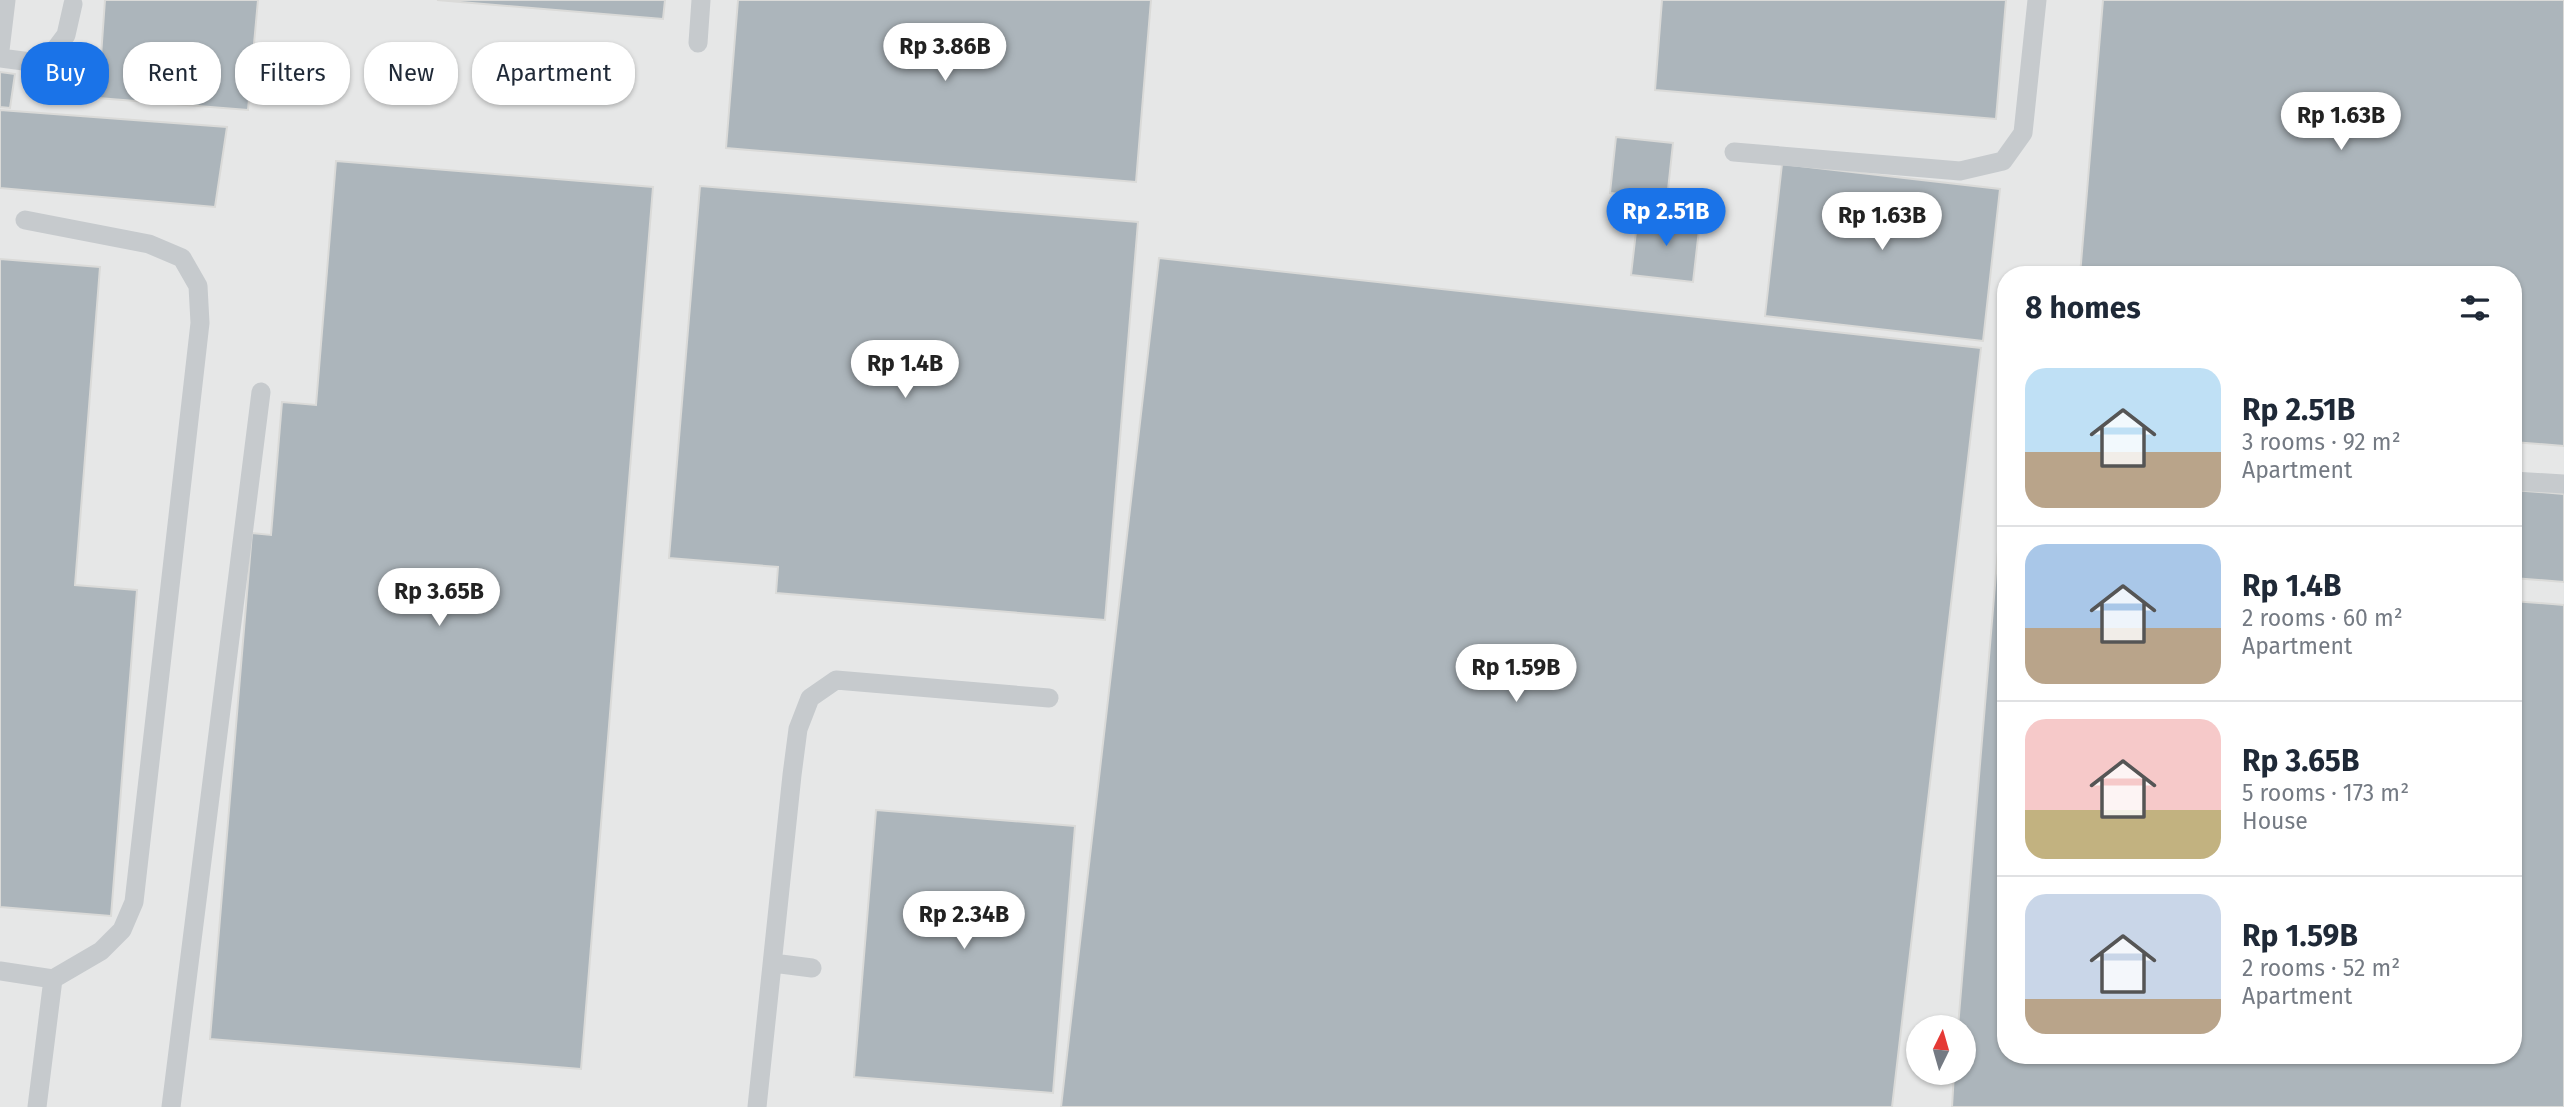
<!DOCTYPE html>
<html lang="en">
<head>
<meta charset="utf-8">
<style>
	:root { --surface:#fff; --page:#f2f2f3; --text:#1f2937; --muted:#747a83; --line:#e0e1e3; --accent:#1a73e8 }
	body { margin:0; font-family:"Fira Sans",sans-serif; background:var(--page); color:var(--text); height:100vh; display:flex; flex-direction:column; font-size:26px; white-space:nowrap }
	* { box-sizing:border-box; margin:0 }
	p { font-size:23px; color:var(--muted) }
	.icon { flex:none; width:38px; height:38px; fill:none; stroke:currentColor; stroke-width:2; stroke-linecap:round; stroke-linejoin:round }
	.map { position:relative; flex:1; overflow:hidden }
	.sheet { position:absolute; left:1997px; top:266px; width:525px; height:798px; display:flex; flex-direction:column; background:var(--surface); border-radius:28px; box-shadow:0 2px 5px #0004 }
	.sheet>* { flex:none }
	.guide { position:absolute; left:21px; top:42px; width:665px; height:63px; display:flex; gap:14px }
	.needle { width:46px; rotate:5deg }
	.fabs { position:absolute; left:1906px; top:1015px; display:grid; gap:14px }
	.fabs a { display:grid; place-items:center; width:70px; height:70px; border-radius:50%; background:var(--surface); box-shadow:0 2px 5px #0004; font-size:35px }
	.price { position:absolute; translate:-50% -60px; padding:0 16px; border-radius:24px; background:#fff; color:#222; font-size:23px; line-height:46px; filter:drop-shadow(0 2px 4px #0008) }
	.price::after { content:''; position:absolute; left:50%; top:42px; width:21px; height:16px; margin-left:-10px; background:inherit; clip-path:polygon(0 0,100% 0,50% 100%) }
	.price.current { background:var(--accent); color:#fff }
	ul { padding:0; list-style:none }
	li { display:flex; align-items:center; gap:21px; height:175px; padding:0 28px }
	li+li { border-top:2px solid var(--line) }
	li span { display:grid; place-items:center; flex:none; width:196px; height:140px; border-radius:21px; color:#555 }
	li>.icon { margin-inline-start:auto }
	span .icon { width:84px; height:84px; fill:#fffc; stroke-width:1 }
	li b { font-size:30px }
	h2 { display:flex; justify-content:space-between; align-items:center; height:84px; padding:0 28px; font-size:30px }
	.pill { padding:0 24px; border-radius:28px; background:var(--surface); box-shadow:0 2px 5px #0004; font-size:24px; line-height:63px }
	.pill.current { background:var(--accent); color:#fff }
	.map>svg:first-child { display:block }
	.built { fill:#e6e7e7; fill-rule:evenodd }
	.building { fill:#acb5bb; stroke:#dadad8; stroke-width:2 }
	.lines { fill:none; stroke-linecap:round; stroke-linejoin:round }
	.service { stroke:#c6cacd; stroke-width:19 }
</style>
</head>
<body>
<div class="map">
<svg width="2564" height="1107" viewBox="0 0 2564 1107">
	<rect width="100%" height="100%" fill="#f8f8f6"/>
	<path class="built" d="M0,0h2564v1107h-2564zM2006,275h507v780h-507zM1918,1027h46v46h-46z"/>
	<path class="building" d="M105,0h153l-10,110 -150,-12z
		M437,0h228l-2,19z
		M738,0h413l-15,182 -410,-34z
		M1662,0h344l-10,119 -341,-29z
		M2103,0h461v446l-51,-4v-167h-433z
		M0,72l15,2 -5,34 -10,-1z
		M0,110l227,17 -12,80 -215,-19z
		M1616,137l57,6 -6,56 -57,-6z
		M336,161l317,26 -72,882 -371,-30 42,-506 19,2 11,-133 34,3z
		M1782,164l218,25 -17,152 -218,-25z
		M700,186l438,36 -33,398 -329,-27 2,-26 -109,-9z
		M1638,214l62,7 -7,61 -62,-7z
		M1159,258l822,90 -89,759h-831z
		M0,259l100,8 -25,318 62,5 -26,326 -111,-9z
		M2006,454v601h507v-454l51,4v502h-612l2,-34h10v-46h-6z
		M2513,490l51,4v88l-51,-4z
		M876,810l199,16 -22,267 -199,-16z"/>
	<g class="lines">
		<path class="service" d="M698,43l3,-43
			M0,50l6,-50
			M0,58l31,4 23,-11 12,-16 7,-31
			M1734,152l226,19 43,-10 20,-28 14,-133
			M2513,481l51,3
			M773,963l39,5
			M0,971l53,8 48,-28 21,-21 12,-28 66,-579 -2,-37 -16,-28 -33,-14 -124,-24
			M37,1107l16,-128
			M171,1107l90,-715
			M757,1107l35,-332 6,-46 12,-31 26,-18 213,18"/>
	</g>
</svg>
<div class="fabs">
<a><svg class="needle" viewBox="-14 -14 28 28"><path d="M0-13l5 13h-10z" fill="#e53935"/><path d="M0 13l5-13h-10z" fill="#747a83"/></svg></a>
</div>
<b class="price" style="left:945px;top:83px">Rp 3.86B</b>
<b class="price" style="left:2341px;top:152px">Rp 1.63B</b>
<b class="price current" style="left:1666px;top:248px">Rp 2.51B</b>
<b class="price" style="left:1882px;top:252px">Rp 1.63B</b>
<b class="price" style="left:905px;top:400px">Rp 1.4B</b>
<b class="price" style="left:439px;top:628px">Rp 3.65B</b>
<b class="price" style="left:1516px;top:704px">Rp 1.59B</b>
<b class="price" style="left:964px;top:951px">Rp 2.34B</b>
<div class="guide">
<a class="pill current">Buy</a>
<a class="pill">Rent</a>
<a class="pill">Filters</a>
<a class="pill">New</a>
<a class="pill">Apartment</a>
</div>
<section class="sheet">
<h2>8 homes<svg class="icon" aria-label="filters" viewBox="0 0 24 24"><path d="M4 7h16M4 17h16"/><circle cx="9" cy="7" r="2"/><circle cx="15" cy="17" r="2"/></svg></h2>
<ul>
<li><span style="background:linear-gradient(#bfe0f5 60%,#b9a48a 0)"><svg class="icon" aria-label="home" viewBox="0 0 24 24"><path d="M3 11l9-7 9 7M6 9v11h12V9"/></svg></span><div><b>Rp 2.51B</b><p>3 rooms · 92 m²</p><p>Apartment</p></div></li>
<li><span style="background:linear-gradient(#a9c7e8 60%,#b9a48a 0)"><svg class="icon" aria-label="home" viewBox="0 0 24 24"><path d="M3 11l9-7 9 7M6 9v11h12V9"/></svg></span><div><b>Rp 1.4B</b><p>2 rooms · 60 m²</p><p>Apartment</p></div></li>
<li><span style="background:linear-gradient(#f6c9c9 65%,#c2b280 0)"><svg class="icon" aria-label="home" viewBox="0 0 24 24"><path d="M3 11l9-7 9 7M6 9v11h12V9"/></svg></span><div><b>Rp 3.65B</b><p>5 rooms · 173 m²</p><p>House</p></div></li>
<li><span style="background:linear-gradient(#c9d6e8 75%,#b9a48a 0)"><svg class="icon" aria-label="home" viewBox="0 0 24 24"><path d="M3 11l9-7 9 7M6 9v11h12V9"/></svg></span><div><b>Rp 1.59B</b><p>2 rooms · 52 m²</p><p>Apartment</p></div></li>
</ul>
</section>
</div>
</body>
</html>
